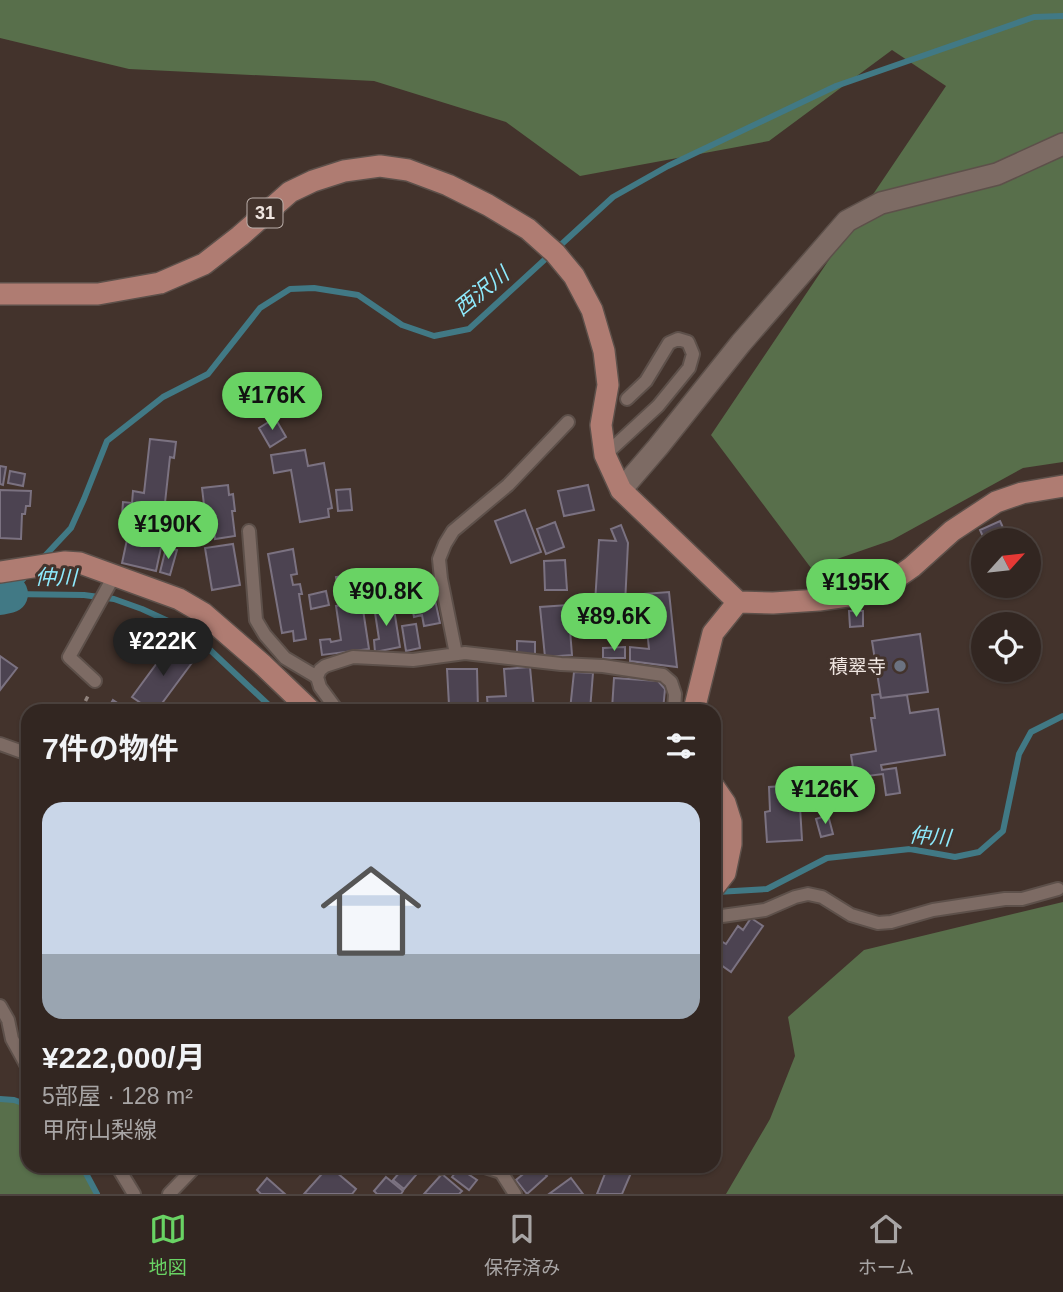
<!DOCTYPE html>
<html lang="ja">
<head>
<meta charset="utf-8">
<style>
	:root { --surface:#322621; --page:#3a2e2a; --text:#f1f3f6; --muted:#a8a5a5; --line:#4d433f; --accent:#69d364 }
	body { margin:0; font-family:Arial,"Noto Sans JP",sans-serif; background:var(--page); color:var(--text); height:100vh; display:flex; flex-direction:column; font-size:26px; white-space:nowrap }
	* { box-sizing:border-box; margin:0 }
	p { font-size:23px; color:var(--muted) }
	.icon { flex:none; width:38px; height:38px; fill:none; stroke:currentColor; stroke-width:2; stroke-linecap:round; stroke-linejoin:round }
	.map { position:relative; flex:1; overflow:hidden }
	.side { position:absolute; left:21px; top:704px; width:700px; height:469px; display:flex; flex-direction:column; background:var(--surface); border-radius:21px; box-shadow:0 2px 5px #0004,0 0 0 2px var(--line) }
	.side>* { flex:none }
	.needle { width:46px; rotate:63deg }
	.buttons { position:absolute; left:971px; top:528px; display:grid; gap:14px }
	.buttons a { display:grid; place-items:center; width:70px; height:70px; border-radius:50%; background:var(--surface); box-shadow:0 2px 5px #0004,0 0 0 2px var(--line); font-size:35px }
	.price { position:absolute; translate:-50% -60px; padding:0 16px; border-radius:24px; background:var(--accent); color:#111; font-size:23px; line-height:46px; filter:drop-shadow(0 2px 4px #0008) }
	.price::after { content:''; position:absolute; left:50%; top:42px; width:21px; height:16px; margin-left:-10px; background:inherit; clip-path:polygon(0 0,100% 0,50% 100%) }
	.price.on { background:#222; color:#fff }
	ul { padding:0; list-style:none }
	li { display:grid; align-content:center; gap:14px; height:371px; padding:0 21px }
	li span { display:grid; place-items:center; height:217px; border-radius:21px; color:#555 }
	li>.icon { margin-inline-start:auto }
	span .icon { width:126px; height:126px; fill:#fffc; stroke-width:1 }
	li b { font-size:30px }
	h2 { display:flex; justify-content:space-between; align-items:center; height:84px; padding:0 21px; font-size:30px }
	.tab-bar { display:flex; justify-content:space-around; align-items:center; height:98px; border-top:2px solid var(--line); background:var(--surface); font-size:19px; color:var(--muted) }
	.tab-bar a { display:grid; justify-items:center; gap:4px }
	.tab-bar .on { color:var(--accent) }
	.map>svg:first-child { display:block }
	.forest { fill:#586f4b }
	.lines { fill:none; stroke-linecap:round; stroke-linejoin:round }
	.stream { stroke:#417985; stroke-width:6 }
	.river { stroke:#417985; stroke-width:38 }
	.building { fill:#4c4351; stroke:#7b7281; stroke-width:2 }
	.service-casing { stroke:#5d504a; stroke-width:16 }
	.minor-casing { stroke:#5d504a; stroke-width:24 }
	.primary-casing { stroke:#5d504a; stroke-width:24 }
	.path { stroke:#90837d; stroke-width:3.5; stroke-dasharray:5 5; stroke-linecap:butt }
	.service { stroke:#7d6b64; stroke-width:12 }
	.minor { stroke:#7d6b64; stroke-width:21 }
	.primary { stroke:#af7c72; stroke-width:21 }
	.worship-dot { fill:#6b7280; stroke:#43332c; stroke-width:2.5 }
	.labels { text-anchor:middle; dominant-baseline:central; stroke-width:6; stroke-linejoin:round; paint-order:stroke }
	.shield { fill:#43332c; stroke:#bcb0ab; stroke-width:2 }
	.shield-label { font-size:18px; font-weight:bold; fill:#f0e6e1 }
	.poi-label { font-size:19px; fill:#f0e6e1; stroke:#43332c; text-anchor:end }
	.water-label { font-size:21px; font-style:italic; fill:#8eeafd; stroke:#43332c }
</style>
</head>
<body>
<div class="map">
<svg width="1063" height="1194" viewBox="0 0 1063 1194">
	<rect width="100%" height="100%" fill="#43332c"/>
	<path class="forest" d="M0,0h1063v462l-40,6 -131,72 -81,28 -100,-133 235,-349 -54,-36 -123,91 -189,35 -74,-54 -132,-41 -245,-12 -129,-31z
		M1063,902v292h-337l44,-75 25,-63 -7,-39 76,-67z
		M0,1099l14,1 14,5v61h54l15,28h-97z"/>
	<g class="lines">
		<path class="stream" d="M42,559l29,-31 13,-29 23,-58 56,-44 45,-23 52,-66 30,-19 24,-1 44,7 44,30 32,11 35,-7 144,-132 55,-31 168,-80 198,-69 29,-1
			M9,594l18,-19
			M10,594l74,1 30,4 28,10 48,22 84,79
			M717,892l50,-3 60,-31 83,-9 45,8 24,-5 24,-21 16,-77 12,-22 32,-16
			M0,1099l14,1 14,5
			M82,1166l15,28"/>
		<path class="river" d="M0,596l9,-2"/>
	</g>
	<path class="building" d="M275,418l11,19 -16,10 -11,-19z
		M150,439l26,3 -2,16 -4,-1 -7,64 -41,-5 1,-14 9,1 1,-12 11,2z
		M305,450l3,16 16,-3 8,45 -4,1 1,8 -29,5 -9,-52 -17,3 -3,-18z
		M0,466l6,1 -3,18 -3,-1z
		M10,471l15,3 -2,12 -15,-3z
		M228,485l1,10 4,-1 2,17h-3l3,25 -20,3 -1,-10 -7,1 -5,-42z
		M588,485l6,25 -30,6 -6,-25z
		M350,489l2,21 -14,1 -2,-21z
		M0,490l31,1 -1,15h-4l-1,8h-3l-1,25 -21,-1z
		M525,510l16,42 -30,11 -16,-42z
		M131,521l34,8 -9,42 -34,-8z
		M1000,521l9,20h-24l-5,-11z
		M555,522l9,25 -18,7 -9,-25z
		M621,525l7,18 -3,61 -30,-1 4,-63 17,1 -5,-12z
		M233,544l7,41 -28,5 -7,-42z
		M166,548l11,2 -7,25 -10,-3z
		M293,549l4,25 -6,1 2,10 7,-1 2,10h-3l7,45 -12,2 -1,-10 -11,2 -14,-79z
		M565,560l2,30h-22l-1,-29z
		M356,574l3,24 -19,3 -4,-24z
		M432,586l8,37 -16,3 -2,-11 -8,2 -5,-26z
		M326,591l3,14 -18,4 -2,-14z
		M669,592l8,75 -47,-6v-14l19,2 -4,-38 -13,1 -1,-17z
		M362,603l7,46 -47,6 -2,-15 10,-1 1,3 10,-2 -5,-34z
		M393,603l7,44 -25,5 -1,-12 5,-1 -5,-33z
		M568,605l4,50 -27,2 -5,-50z
		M849,611h14v15l-13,1z
		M416,624l4,24 -14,3 -4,-25z
		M151,633l16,11 -9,13 -16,-11z
		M920,634l8,58 -47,6 -9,-57z
		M517,641l18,1v13h-18z
		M171,644l23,16 -37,50h-6l-19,-13z
		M625,647v11h-22v-10z
		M0,656l17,12 -17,22z
		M530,667l4,43h-46l-1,-13 19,-1 -2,-27z
		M447,669h30l1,41h-26h3v-5h-6z
		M574,672l19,1 -3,37h-20z
		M614,678l44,3 7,8 -2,21 -51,-1z
		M880,694l1,4 26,-3 3,18 28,-4 7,46 -64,10 1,5 14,-2 4,25 -14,2 -3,-21 -16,2 -1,-4 -12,2 -3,-19 25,-4 -5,-33h4l-3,-23z
		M113,700l15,10h-21z
		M826,783l1,22 -27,2 2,33 -35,2 -2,-30 5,-1 -1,-24z
		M828,815l5,19 -12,3 -5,-18z
		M751,918l12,8 -32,46 -17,-12v-19l2,-3 10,6 12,-18 5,4z
		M329,1166l27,23 -4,5h-48z
		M405,1166l11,9 -12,14 -11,-9z
		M533,1166h5l9,10 -20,18 -11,-14z
		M608,1166h26l-12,28h-25z
		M459,1168l18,12 -8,10 -17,-13z
		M442,1174l20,17 -3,3h-35z
		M386,1177l17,14 -2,3h-24l-3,-3z
		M267,1178l18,16h-24l-4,-4z
		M571,1178l12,16h-34z"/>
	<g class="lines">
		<g class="service-casing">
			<path id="service" d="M605,455l53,-49 31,-38 4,-14 -5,-12 -10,-3 -9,4 -23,38 -19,18
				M249,531l7,89 9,15 20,23 32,19
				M456,654l-15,-75 -2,-20 6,-15 8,-13 55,-46 60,-63
				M95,681l-26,-24 45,-81
				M337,710l-17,-23 -3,-10 3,-7 5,-4 28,-9 60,3 52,-7 96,11 42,2 60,9 8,7 4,12 -1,16
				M0,744l28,10
				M714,915l8,1 43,-6 30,-13 13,-3 14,3 29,18 27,8 13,-1 42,-12 72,-11h17l36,-10
				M0,1006l8,14 4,19 16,29
				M117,1166l17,28
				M432,1166l9,2 6,-2
				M482,1166l19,6 14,22
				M169,1194l27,-28"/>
		</g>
		<g class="minor-casing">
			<path id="minor" d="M621,490l37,-43 83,-104 106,-122 34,-18 116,-29 66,-30"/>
		</g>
		<g class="primary-casing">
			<path id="primary" d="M0,294h98l62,-11 44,-19 36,-28 50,-44 23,-11 31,-10 36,-5 28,4 40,15 40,20 40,24 27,24 19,23 18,34 12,41 4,34 -7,40 4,30 16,35 117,112
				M0,572l65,-10 15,1 99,36 24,14 60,52 47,45
				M738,602l35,1 46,-3 50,-7 23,-12 20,-14 40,-36 44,-29 26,-9 41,-7
				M694,710l19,-77 25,-31
				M714,787l11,16 6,19v22l-6,29 -11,14"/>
		</g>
		<path class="path" d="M81,710l7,-14"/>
		<use href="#service" class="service"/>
		<use href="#minor" class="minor"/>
		<use href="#primary" class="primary"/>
	</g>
	<circle class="worship-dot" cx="900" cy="666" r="7"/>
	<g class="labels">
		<rect class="shield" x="247.5" y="198.5" width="35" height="29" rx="5"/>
		<g class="shield-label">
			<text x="265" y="213">31</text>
		</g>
		<g class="poi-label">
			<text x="886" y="666">積翠寺</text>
		</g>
		<g class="water-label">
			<text transform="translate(481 291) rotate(-39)">西沢川</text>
			<text transform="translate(56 577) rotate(1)">仲川</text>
			<text transform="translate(930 836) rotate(5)">仲川</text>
		</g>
	</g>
</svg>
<div class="buttons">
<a><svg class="needle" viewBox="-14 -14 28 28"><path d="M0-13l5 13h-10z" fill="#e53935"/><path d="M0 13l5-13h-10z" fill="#a8a5a5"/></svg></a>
<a><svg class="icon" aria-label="locate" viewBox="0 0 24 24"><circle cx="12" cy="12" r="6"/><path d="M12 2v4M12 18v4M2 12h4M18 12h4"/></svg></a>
</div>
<b class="price" style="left:272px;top:432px">¥176K</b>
<b class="price" style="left:168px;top:561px">¥190K</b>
<b class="price" style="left:856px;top:619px">¥195K</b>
<b class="price" style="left:386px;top:628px">¥90.8K</b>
<b class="price" style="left:614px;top:653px">¥89.6K</b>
<b class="price on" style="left:163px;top:678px">¥222K</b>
<b class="price" style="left:825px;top:826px">¥126K</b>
<section class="side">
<h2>7件の物件<svg class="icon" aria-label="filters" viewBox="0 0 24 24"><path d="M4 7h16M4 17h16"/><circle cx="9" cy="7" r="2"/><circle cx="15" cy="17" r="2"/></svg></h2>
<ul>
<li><span style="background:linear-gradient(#c9d6e8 70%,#9aa5b1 0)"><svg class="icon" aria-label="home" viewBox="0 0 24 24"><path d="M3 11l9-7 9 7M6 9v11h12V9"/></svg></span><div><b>¥222,000/月</b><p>5部屋 · 128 m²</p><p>甲府山梨線</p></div></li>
</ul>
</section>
</div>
<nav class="tab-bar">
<a class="on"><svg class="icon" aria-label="map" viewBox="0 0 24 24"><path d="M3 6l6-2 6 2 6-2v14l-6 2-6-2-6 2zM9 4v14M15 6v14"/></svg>地図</a>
<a><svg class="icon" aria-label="saved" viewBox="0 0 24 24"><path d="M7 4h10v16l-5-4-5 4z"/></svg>保存済み</a>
<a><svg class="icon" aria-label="home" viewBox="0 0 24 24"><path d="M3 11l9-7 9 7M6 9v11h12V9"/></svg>ホーム</a>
</nav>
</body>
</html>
